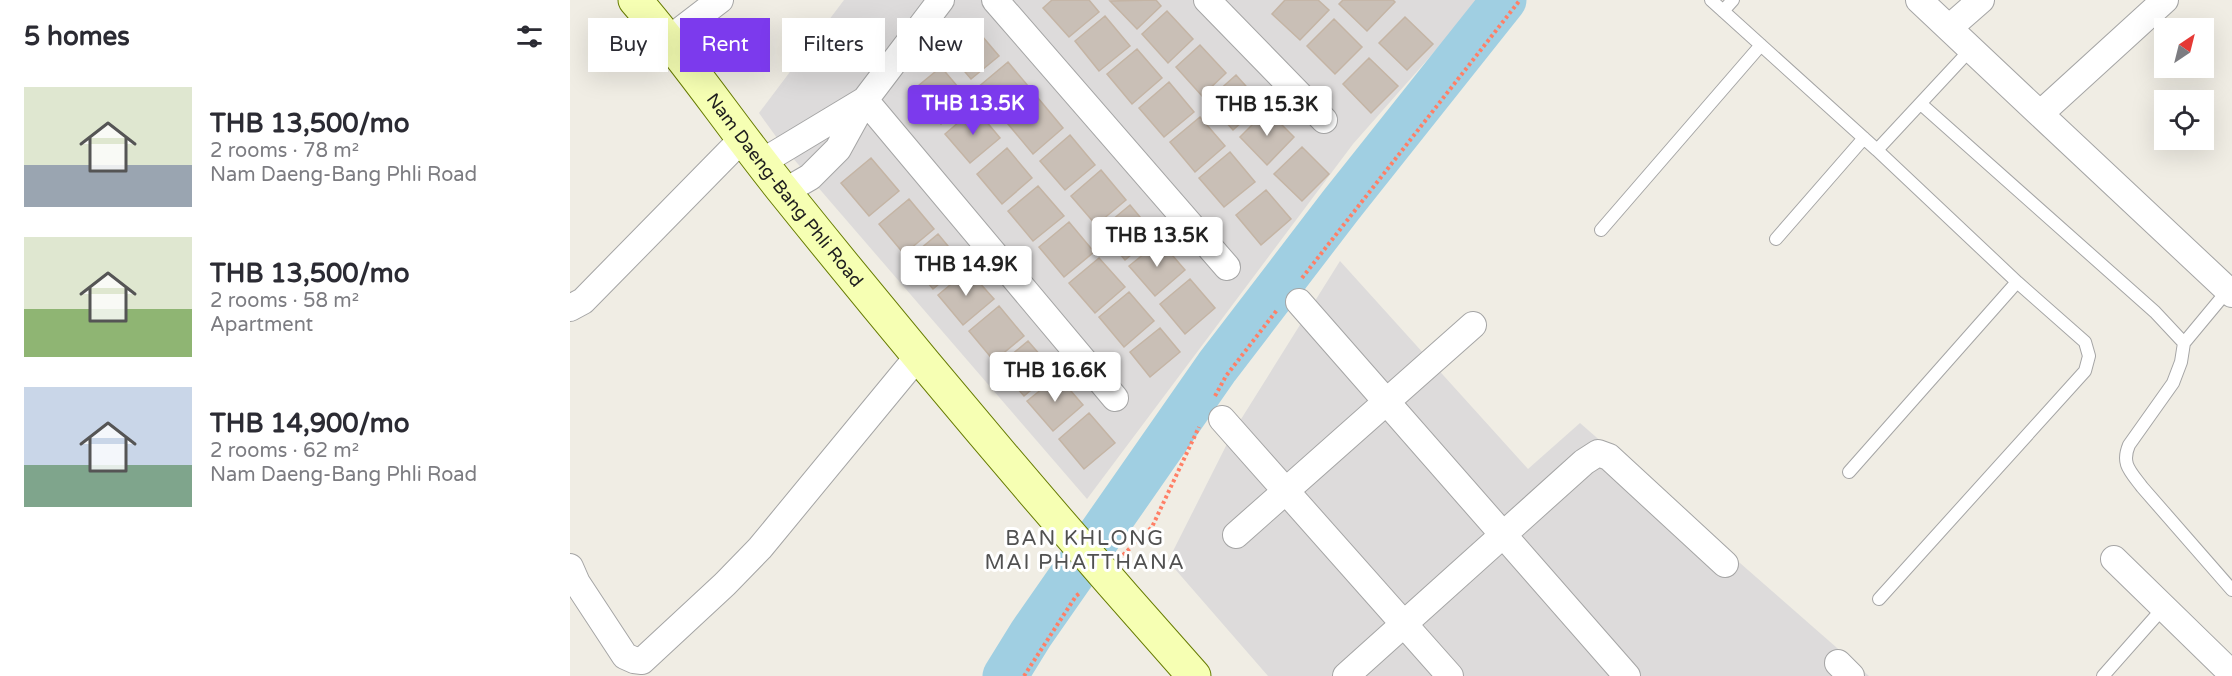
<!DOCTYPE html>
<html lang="en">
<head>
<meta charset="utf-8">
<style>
	:root { --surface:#fff; --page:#f2f2f3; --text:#2b2b33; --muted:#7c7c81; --accent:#7c3aed }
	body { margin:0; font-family:"Varela Round",sans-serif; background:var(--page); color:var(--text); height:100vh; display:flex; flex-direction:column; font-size:22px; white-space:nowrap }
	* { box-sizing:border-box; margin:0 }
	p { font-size:20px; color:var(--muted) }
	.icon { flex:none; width:33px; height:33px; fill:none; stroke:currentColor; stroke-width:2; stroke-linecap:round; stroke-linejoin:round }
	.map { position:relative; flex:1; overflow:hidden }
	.details { display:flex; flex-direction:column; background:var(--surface); width:570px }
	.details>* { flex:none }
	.hud { position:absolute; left:18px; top:18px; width:570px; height:54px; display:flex; gap:12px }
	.needle { width:39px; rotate:35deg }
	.fabs { position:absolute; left:1584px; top:18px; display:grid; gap:12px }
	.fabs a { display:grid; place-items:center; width:60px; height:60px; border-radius:0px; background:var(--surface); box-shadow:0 6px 24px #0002; font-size:30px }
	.price { position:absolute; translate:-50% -51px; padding:0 14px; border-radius:6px; background:#fff; color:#222; font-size:20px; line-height:39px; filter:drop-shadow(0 2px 3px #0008) }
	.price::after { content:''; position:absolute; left:50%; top:36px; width:18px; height:14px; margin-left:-9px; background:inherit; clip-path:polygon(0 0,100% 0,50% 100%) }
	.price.active { background:var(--accent); color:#fff }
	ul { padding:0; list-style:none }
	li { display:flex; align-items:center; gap:18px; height:150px; padding:0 24px }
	li span { display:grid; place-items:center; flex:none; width:168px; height:120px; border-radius:0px; color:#555 }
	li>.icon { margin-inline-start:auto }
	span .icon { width:72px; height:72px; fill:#fffc; stroke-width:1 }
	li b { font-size:26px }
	h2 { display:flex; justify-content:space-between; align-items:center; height:72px; padding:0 24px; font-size:26px }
	.tag { padding:0 21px; border-radius:0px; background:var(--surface); box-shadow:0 6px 24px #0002; font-size:21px; line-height:54px }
	.tag.active { background:var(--accent); color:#fff }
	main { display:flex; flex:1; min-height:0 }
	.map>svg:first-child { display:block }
	.residential { fill:#dddbdb }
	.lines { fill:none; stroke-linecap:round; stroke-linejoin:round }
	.river { stroke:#a0cfe2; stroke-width:45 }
	.building { fill:#c9bfb6; stroke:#c4b4a4; stroke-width:1.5 }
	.service-casing { stroke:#a5a5a5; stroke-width:14 }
	.minor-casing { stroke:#a5a5a5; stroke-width:28 }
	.secondary-casing { stroke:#667b00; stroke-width:35 }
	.path { stroke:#ff7f66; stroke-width:4; stroke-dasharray:3 3; stroke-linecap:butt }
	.service { stroke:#fff; stroke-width:12 }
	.minor { stroke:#fff; stroke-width:26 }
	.secondary { stroke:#f6ffb3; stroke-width:33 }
	.labels { text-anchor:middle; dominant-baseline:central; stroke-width:6; stroke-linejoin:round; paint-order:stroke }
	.street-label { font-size:18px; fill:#1e1e1e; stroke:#fff }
	.quarter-label { font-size:21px; letter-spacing:1.5px; fill:#515151; stroke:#fff }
</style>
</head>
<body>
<main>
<section class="details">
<h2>5 homes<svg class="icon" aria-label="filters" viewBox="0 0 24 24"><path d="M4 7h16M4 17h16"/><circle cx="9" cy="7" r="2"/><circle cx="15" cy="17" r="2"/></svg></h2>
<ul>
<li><span style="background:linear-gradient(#dfe7d0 65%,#9aa5b1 0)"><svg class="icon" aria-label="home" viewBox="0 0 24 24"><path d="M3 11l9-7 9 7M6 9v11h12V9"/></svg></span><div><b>THB 13,500/mo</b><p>2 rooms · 78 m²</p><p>Nam Daeng-Bang Phli Road</p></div></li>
<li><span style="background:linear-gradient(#dfe7d0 60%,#8fb573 0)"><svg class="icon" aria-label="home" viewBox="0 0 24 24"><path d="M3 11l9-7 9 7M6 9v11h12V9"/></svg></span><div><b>THB 13,500/mo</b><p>2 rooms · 58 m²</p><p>Apartment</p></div></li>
<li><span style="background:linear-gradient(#c9d6e8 65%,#7fa58c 0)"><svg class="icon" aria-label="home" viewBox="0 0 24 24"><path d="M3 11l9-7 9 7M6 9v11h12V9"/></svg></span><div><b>THB 14,900/mo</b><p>2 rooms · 62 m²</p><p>Nam Daeng-Bang Phli Road</p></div></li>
</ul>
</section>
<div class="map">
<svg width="1662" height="676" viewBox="0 0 1662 676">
	<rect width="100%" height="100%" fill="#f0ede4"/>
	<path class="residential" d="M274,0h636l-127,144 -266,355 -302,-350 -26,-36z
		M770,261l188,208 52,-46 289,253h-601l-100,-115 65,-129z"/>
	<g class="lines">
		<path class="river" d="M435,676l26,-42 186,-267 124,-162 163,-205"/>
	</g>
	<path class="building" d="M482,0h37l10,12 -30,25 -26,-29z
		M586,0l5,6 -24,23 -27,-28z
		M715,0h33l11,10 -29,30 -28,-26z
		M773,0h50l2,2 -28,29 -28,-27z
		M597,11l26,28 -25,24 -26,-29z
		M535,16l25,30 -31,25 -24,-30z
		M835,17l28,27 -26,26 -28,-27z
		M764,19l28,28 -27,27 -28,-28z
		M401,23l28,33 -28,23 -28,-33z
		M630,45l26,28 -24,23 -26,-29z
		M567,49l25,29 -30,26 -25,-30z
		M799,58l29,28 -27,27 -28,-29z
		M438,62l25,30 -31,25 -25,-29z
		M371,67l28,33 -28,24 -28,-34z
		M666,75l26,29 -29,26 -26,-29z
		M599,82l25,30 -30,25 -25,-29z
		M468,98l25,30 -30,26 -25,-30z
		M405,108l25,30 -30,25 -25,-29z
		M697,110l27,27 -27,28 -27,-28z
		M630,117l25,29 -30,26 -25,-30z
		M500,135l25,30 -30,25 -25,-29z
		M732,147l27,27 -27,27 -28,-27z
		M437,148l25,30 -30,26 -25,-30z
		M660,152l25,30 -31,25 -25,-29z
		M301,158l28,33 -30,25 -28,-33z
		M531,170l25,30 -30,25 -25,-29z
		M468,186l26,30 -31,25 -25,-30z
		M696,190l25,29 -30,26 -25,-30z
		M339,199l25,30 -30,25 -25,-30z
		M560,205l25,30 -30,25 -25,-30z
		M499,222l25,30 -30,25 -25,-30z
		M368,234l25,30 -30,25 -25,-30z
		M590,241l25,29 -30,26 -26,-30z
		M529,258l26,29 -30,26 -26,-30z
		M398,270l26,29 -31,26 -25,-30z
		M620,279l25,29 -30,26 -25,-30z
		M559,292l25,29 -30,26 -25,-30z
		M429,306l25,30 -30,25 -25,-30z
		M590,328l20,24 -30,25 -20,-25z
		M458,341l26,30 -30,25 -26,-30z
		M488,376l25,29 -30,26 -26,-30z
		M519,413l26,30 -31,26 -25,-30z"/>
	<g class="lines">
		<g class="service-casing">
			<path id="service" d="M1141,0l166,150
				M1153,11l10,-11
				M1351,104l234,208 29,31 -3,19 -8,21 -44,62c-8,19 1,26 13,42l90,103
				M1031,230l160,-185
				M1206,239l88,-101
				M1614,343l44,-53
				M1279,472l168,-190
				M1309,599l206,-228 4,-15 -4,-14 -68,-60 -140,-132 94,-101
				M1533,676l61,-69"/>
		</g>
		<g class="minor-casing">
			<path id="minor" d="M425,0l232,267
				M637,0l117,120
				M1349,0l121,114
				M1595,0l-125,114 192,180
				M1379,28l32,-28
				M99,39l51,-39
				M295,100l250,298
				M192,162l103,-62
				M214,192l26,-15 28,-28 27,-49 76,-100
				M729,302l328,374
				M0,308l13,-7 160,-163
				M652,419l228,257
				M666,535l237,-210
				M1544,559l118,115
				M0,567l7,16 48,73 9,4 8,1 83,-77 35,-36 159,-193
				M1268,663l13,13
				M776,676l238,-214 14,-9 11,4 116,107"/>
		</g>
		<g class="secondary-casing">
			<g id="secondary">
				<path id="s1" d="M65,0c54,62 99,130 151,194 132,164 268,325 408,482"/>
			</g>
		</g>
		<path class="path" d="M732,278l218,-278
			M645,396l11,-20 51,-66
			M553,555l29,-28 47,-100
			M454,676l52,-80 5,-4"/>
		<use href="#service" class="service"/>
		<use href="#minor" class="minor"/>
		<use href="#secondary" class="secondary"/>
	</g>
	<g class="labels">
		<g class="street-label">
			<text stroke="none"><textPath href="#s1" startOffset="242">Nam Daeng-Bang Phli Road</textPath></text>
		</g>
		<g class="quarter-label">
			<text x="515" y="538">BAN KHLONG<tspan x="515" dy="24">MAI PHATTHANA</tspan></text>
		</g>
	</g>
</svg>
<div class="fabs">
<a><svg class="needle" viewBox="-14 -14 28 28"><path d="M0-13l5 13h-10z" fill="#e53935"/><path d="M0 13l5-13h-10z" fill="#7c7c81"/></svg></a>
<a><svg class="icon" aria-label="locate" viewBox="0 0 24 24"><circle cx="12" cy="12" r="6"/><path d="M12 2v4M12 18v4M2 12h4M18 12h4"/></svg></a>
</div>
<b class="price active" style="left:403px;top:136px">THB 13.5K</b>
<b class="price" style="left:697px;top:137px">THB 15.3K</b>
<b class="price" style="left:587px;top:268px">THB 13.5K</b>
<b class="price" style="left:396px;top:297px">THB 14.9K</b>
<b class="price" style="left:485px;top:403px">THB 16.6K</b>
<div class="hud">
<a class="tag">Buy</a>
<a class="tag active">Rent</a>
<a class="tag">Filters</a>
<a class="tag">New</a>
</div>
</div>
</main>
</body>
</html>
